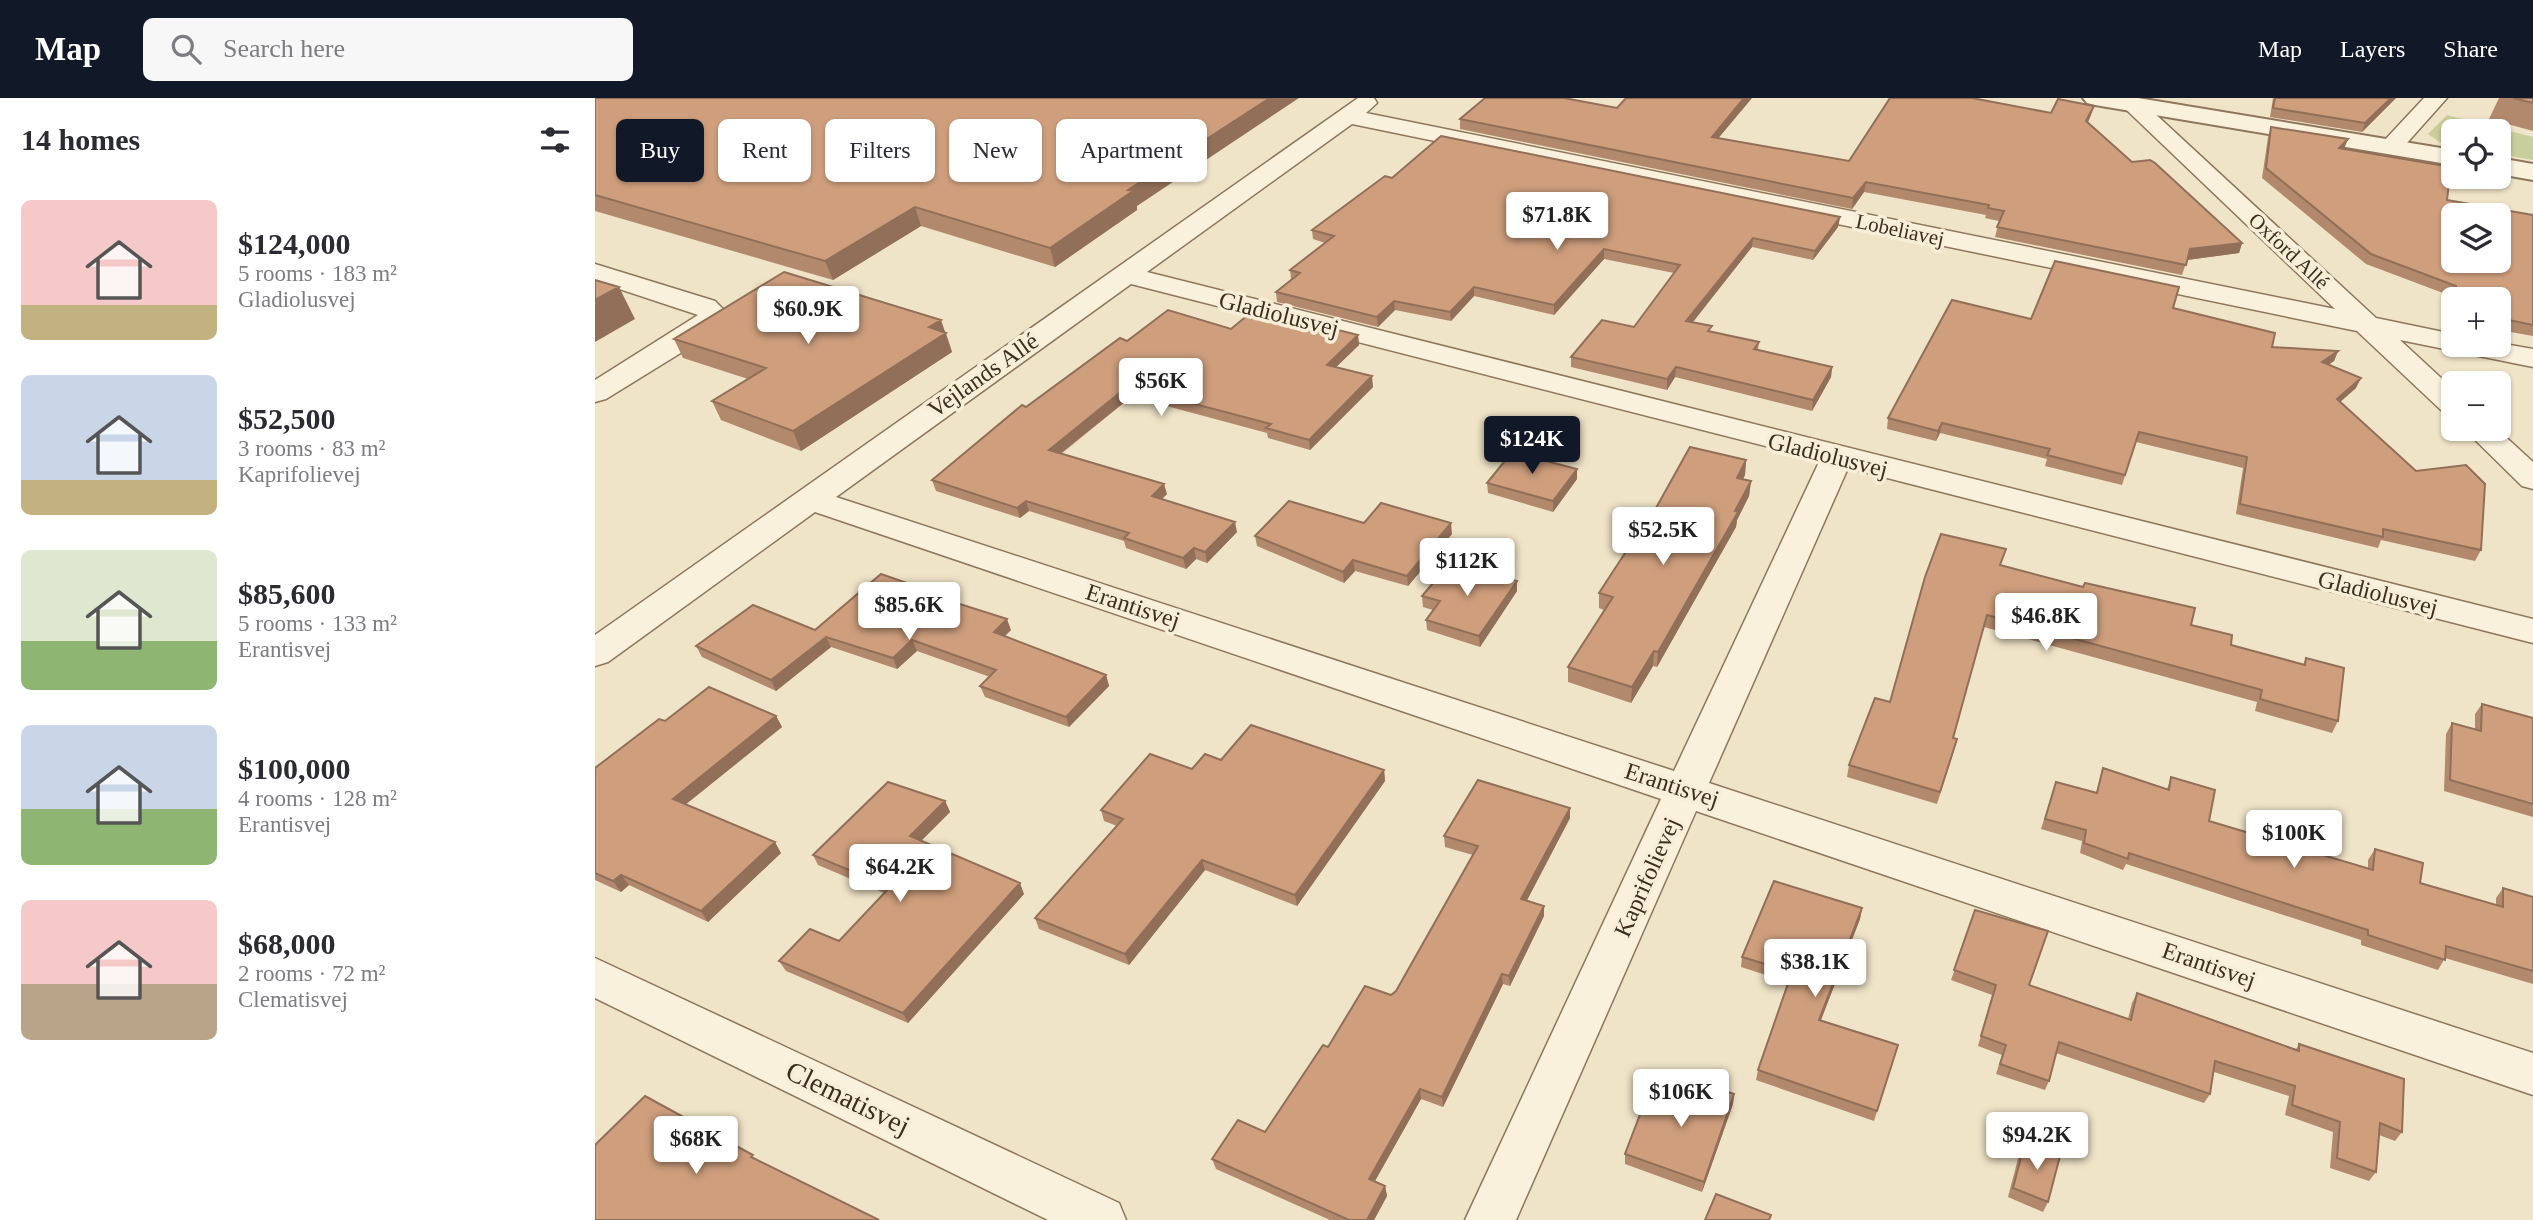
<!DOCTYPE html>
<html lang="en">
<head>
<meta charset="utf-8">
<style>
	:root { --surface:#fff; --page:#f7f7f7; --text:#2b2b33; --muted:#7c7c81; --accent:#111827 }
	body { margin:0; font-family:Georgia,serif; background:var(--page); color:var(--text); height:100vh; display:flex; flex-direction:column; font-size:26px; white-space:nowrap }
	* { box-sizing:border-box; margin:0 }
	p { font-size:23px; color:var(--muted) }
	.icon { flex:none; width:38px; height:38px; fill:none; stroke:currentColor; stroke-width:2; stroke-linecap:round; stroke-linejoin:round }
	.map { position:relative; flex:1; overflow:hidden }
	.sheet { display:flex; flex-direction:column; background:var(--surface); width:595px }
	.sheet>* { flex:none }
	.top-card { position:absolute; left:21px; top:21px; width:665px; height:63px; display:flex; gap:14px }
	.controls { position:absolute; left:1846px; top:21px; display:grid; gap:14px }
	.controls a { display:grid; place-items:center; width:70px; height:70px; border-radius:10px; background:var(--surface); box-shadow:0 2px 5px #0004; font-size:35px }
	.price { position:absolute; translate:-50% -60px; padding:0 16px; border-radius:7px; background:#fff; color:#222; font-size:23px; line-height:46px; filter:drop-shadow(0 2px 4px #0008) }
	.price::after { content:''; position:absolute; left:50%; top:42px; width:21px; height:16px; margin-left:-10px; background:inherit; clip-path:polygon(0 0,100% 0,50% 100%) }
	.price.on { background:var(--accent); color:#fff }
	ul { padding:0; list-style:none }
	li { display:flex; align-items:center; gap:21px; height:175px; padding:0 21px }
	li span { display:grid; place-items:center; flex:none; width:196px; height:140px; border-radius:10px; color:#555 }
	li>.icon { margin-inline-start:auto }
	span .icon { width:84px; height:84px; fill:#fffc; stroke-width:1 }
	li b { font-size:30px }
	h2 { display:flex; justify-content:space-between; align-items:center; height:84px; padding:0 21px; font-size:30px }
	.chip { padding:0 24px; border-radius:10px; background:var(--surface); box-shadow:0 2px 5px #0004; font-size:24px; line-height:63px }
	.chip.on { background:var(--accent); color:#fff }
	header { display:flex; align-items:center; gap:42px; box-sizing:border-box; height:98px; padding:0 35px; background:var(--accent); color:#fff }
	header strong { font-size:33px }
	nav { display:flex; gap:38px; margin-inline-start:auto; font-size:24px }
	.search { width:490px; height:63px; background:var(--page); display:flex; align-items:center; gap:18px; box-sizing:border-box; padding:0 24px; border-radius:10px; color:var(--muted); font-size:26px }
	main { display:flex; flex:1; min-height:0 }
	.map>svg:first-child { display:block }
	.green { fill:#c9cf9b }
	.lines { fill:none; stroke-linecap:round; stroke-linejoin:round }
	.minor-casing { stroke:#8d765c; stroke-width:3 }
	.tertiary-casing { stroke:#8d765c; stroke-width:4 }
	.minor { fill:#faf1dc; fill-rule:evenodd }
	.tertiary { fill:#faf1dc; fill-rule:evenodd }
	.wall { fill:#b2896c }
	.shaded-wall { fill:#916f58 }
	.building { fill:#cf9f7d; stroke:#916f58; stroke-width:2; fill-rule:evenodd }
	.labels { text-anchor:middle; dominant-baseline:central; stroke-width:7; stroke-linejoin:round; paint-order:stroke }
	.far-street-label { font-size:21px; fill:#3d2e20; stroke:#f7eed8 }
	.street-label { font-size:24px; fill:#3d2e20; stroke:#f7eed8 }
	.near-street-label { font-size:28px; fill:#3d2e20; stroke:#f7eed8 }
</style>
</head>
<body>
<header>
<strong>Map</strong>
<div class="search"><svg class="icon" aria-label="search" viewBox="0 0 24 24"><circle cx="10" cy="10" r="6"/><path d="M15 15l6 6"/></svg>Search here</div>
<nav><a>Map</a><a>Layers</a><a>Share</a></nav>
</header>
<main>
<section class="sheet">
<h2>14 homes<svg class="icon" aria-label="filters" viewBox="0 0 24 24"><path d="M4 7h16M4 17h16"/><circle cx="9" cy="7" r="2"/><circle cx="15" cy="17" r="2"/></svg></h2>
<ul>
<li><span style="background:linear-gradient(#f6c9c9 75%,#c2b280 0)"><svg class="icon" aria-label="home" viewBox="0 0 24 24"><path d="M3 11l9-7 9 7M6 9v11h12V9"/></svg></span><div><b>$124,000</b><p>5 rooms · 183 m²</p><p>Gladiolusvej</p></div></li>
<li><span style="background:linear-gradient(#c9d6e8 75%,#c2b280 0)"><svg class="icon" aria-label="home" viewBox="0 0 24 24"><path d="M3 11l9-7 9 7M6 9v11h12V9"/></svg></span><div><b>$52,500</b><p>3 rooms · 83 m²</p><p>Kaprifolievej</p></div></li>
<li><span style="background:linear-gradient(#dfe7d0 65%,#8fb573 0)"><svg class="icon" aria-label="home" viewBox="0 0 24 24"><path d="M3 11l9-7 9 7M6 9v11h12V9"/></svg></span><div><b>$85,600</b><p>5 rooms · 133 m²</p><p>Erantisvej</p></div></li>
<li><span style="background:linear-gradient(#c9d6e8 60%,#8fb573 0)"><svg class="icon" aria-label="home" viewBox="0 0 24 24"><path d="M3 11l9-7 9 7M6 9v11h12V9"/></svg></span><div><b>$100,000</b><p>4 rooms · 128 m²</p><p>Erantisvej</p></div></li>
<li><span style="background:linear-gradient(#f6c9c9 60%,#b9a48a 0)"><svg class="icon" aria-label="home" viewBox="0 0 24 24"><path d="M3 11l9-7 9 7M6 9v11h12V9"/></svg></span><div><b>$68,000</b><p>2 rooms · 72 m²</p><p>Clematisvej</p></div></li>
</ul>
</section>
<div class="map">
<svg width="1938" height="1122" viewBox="0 0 1938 1122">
	<rect width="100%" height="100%" fill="#f0e4c8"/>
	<path class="green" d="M1852,17l86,22v23l-34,-6v-23h-46v15l-11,-2 -14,-10z"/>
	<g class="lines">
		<g class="minor-casing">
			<path id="minor" d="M763,0h16l3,5 -11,10 969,196 -221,-211h24l238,220 77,16v11l46,-2 34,6v18l-133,-27 53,49v25l-11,-3 -85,-80 -1005,-207 -205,148 1386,347v24l-685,-175 -139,315 824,270v42l-837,-284 -180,409h-51l196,-421 -846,-287 -207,150 -13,4v-31zM536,186l689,176 -146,311 -838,-274z
				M1829,0h23l-49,55h-16l-4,-5 4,-5z
				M0,166l120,37 13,13 -15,19 -107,66 -11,3v-22l103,-65 -103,-34z
				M1869,331h33l36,33v27l-11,-3z
				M0,860l524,245 7,17h-78l-453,-222z"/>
		</g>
		<g class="tertiary-casing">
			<path id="tertiary" d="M1488,0h55l315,52v15l-358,-60 -8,-2z
				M1904,60l34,6v16l-34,-6z"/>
		</g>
		<use href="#minor" class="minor"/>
		<use href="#tertiary" class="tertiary"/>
	</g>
	<path class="wall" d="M0,0l542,108v4l-82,57 -134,-41 -88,54 -238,-69z
		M1157,0l-34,40 131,23 202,-48 40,2 -3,7 44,40 110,81 -3,10 -52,7 -5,15 -187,-38 4,-16 -14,-3 1,-3 -122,-23 -12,17 -392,-80v-10z
		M1678,0h123l-34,34 -92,-15z
		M1904,0h34v33l-44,-12z
		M1676,29l74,22 102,51 86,15v121l-34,-6v-31h-46v7l-2,-1v-9l-85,-32 -104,-86 6,-41z
		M797,80l448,39 -2,10 -25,33 -61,-13 -60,75 19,10 48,10 -1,8 74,17 -1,10 -19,34 -137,-34 -8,13 -96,-23v-10l63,-30 40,-54 -70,-14 -50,56 -80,-19 -23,25 -56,-11 -17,17 -101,-25 -1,-10 15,-13 -1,-9 35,-27 -12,-4 -1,-9z
		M1578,210l99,39 66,4 -4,10 -6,4 28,23 -16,14 141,148 -6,11 -94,-21 -3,8 -142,-34 7,-46 -107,-26 -14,43 -77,-19 2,-7 -107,-26 -4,8 -49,-12 1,-11 143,-99z
		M636,231l127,6 1,10 -23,22 37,20 -63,63 -42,-12 -1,-5 -130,-35 -5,4 -6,-1 -65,53 106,40 -5,5 75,33 -30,31 -11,-4 -10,10 -60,-21 -2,-7 -95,-30 -9,7 -84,-27 -4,-11 94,-73 101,-66z
		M350,234l1,1 6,19 -151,99 -80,-31 -9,-19 36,-22 -65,-21 -9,-19z
		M1151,362l-1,15 -2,4 8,2 -2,15 -12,24 -1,7 -79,140 -4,-1 -22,37 -63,-21v-15l36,-57 -5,-2v-15l33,-42z
		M982,381l-24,33 -65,-19 -1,-10z
		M769,425l88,11 -44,52 -53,-15 -11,12 -87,-37 -2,-10z
		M1406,468l190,59 40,20 72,20 3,-7 32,63 -6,12 -77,-22 2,-9 -273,-75 -31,111 1,13 -17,53 -90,-27 2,-12 41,-63z
		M922,493l-37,56 -53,-17 -1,-10 7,-10 -10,-3 -1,-11z
		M331,495l85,37 -6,6 101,39 3,11 -40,41 -84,-30 -5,-11 10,-9 -73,-26 -20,18 -66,-22 -55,44 -74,-34 -6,-11 119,-16z
		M1887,606l51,14v99l-89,-26 2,-57 6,-11 23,6v-15z
		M181,618l6,11 -96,77 95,49 -73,69 -79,-37 -8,7 -26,-12v-112l70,-47z
		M626,662l163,10 1,11 -88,125 -92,-36 -76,95 -90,-36 -4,-11 82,-92 -13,-5 -3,-11 91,-41z
		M1508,670l64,21 4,-12 38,44 159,47v-8l7,-11 45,34 76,22v-7l7,-10 30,9v87l-88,-26 -7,12 -77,-25v-5l-235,-76 -3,6 -43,-17 2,-12 -41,-12 15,-47 40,11z
		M350,703l5,11 -29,29 103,53 -116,129 -122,-52 -7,-10 60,-20 45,-48 -66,-28 -5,-10z
		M975,720l-44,83 18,15 -34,70 -7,-2 -60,123 -22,-8 -46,82 10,5 2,10 -13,24h-44l-114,-51 -4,-10 53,-27 63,-85 68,-56 77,-136 -28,-8 -1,-11z
		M1267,810l-2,11 -39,101 77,25 -24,76 -118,-41 2,-10 30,-88 -47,-15 1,-10z
		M1380,812l54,75 99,34 4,-16 5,-10 159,56 3,-5 103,88 -7,9 -16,-6 -3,37 -7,9 -39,-13 3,-36 -48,-17 4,-19 -75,-24 -4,22 -6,9 -148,-50 -7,28 -4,9 -49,-16 6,-19 -24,-9 14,-51 -41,-15z
		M1139,996l-1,10 -31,88 -77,-28v-10l67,-59z
		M1430,1044l23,60 -5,10 -35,-15 12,-46z"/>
	<path class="shaded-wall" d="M675,0h29l-162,108v4l-82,57 -5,-19 78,-58z
		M1149,0h8l-41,49 1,-10z
		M1796,0h5l-34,34 3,-9z
		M1499,8l-3,9 -7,16 2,-10z
		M1753,41l-4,10 -5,-1z
		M1271,84l-2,10 -12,17 1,-11z
		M320,109l6,19 -88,54 -8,-19z
		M1245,119l-2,10 -25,33 2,-9z
		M1158,140l-1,9 -66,84v-10z
		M1647,145l-3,10 -52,7 3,-11z
		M1009,151v10l-50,56v-10z
		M24,189l16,32 -40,23v-42z
		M879,189v9l-23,25 -1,-9z
		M799,203l1,9 -17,17 -1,-10z
		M346,222l11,32 -151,99 -8,-20 136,-104z
		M763,237l1,10 -31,30 -1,-10z
		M1743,253l-4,10 -16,11 4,-10z
		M1081,269l-1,10 -8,13v-11z
		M1237,269l-1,10 -19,34 1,-11z
		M777,278l1,11 -63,63 -1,-10z
		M1766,280l-5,10 -24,21 5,-10z
		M539,290l3,10 -5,4 -3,-10z
		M528,292l3,11 -74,59 -3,-10z
		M1347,325l-2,10 -4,8 2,-10z
		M1151,362l-1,15 -9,18 1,-15z
		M982,371v10l-24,33v-11z
		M1156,383l-2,15 -12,24 -1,7 -79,140 1,-15z
		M569,386l3,10 -13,12 -2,-10z
		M431,403l3,10 -9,7 -3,-10z
		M640,424l2,10 -30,31 -2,-11z
		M856,425l1,11 -44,52 -1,-10z
		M599,450l2,11 -10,10 -3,-11z
		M758,462l2,11 -11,12 -1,-11z
		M922,483v10l-37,56 -1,-11z
		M412,521l4,11 -13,12 -4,-10z
		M231,539l5,10 -55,44 -5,-11z
		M317,542l5,11 -20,18 -4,-11z
		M1059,553l-1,15 -22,37 1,-16z
		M511,577l3,11 -40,41 -3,-10z
		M181,618l6,11 -102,82 -7,-10z
		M789,672l1,11 -88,125 -2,-11z
		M350,703l5,11 -35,35 -5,-11z
		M975,710v10l-48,92 -1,-11z
		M180,744l6,11 -73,69 -7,-11z
		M607,762l3,10 -76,95 -4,-11z
		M26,777l8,10 -8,7 -8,-11z
		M425,785l4,11 -116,129 -5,-10z
		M949,808v10l-34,70 -1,-10z
		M1267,810l-2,11 -43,111 2,-10z
		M907,876l1,10 -60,123 -1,-10z
		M825,991l1,10 -50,89 -2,-9z
		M1139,996l-1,10 -31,88 2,-10z
		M790,1088l2,10 -13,24h-7z"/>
	<path class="building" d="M0,0h675l-142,92 5,1 -83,57 -135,-41 -90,54 -230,-66z
		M890,0h79l53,10 9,-10h118l-32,39 137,24 41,-63h82l79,15 7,-14 36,7 -8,15 46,41 18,-2 5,3 87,80 -52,6 -4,16 -189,-38 7,-16 -16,-3 1,-3 -123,-23 -13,16 -393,-79z
		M1680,0h116l-26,25 -92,-15z
		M1918,0h20v5z
		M1676,29l77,12 -9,9 112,19 -4,33 86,15v110l-34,-7v-19h-24v-1l-19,-3v-9l-85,-32 -105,-86zM1858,117h46v46h-46z
		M846,38l399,81 -25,34 -62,-13 -67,83 26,5 -4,5 51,11 -5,7 78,18 -19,33 -137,-33 -9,12 -96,-22 31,-37 32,7 46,-62 -76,-16 -50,56 -80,-18 -24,25 -56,-11 -17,16 -101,-25 24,-19 -10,-3 44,-34 -22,-6 73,-54 7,2z
		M1460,163l124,26 -6,21 102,25 -3,14 66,4 -16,11 39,16 -24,21 79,72 50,-6 19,19 -4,66 -98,-21v8l-143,-33 7,-47 -108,-25 -14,43 -78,-20 3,-6 -108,-26 -4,8 -50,-13 64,-118 79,19z
		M189,174l157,48 -12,7 17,6 -153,98 -81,-30 54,-33 -92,-29z
		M0,182l24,7 -24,13z
		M660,211l103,26 -31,30 45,11 -63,64 -43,-12 5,-4 -137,-36 -5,4 -6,-2 -74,60 115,34 -12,12 83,26 -30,30 -11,-4 -11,10 -59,-20 5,-5 -103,-32 -9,7 -85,-28 90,-75 4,2 94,-69 7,3 41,-31 63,19z
		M1095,349l56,13 -9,18 14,3 -16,30 3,1 -80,140 -4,-1 -22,36 -64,-20 45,-70 -14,-4 28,-43 5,1z
		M917,354l65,17 -24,32 -66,-18z
		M694,403l75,22 17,-20 70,20 -44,53 -54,-16 -10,12 -88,-36z
		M1346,436l65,15 -6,16 83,22 2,-4 110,25 -4,17 41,10 -1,10 74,20 1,-7 38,10 -6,53 -78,-22 2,-9 -275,-75 -34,123 4,1 -17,53 -91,-27 26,-67 15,4 35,-125z
		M856,464l66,19 -38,55 -53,-16 14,-19 -18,-5z
		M286,476l43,15 -2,3 85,27 -13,13 112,43 -40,42 -86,-31 16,-16 -84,-30 -19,18 -67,-21 -55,43 -75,-34 57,-41 62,25z
		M114,589l67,29 -103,83 102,43 -74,69 -80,-36 -8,6 -18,-8v-105l64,-49 6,2z
		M1887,606l51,14v86l-83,-24 2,-57 29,8z
		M656,627l133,45 -89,125 -93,-35 -77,94 -90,-36 88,-99 -22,-9 49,-56 42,15 13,-15 16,6z
		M1508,670l66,22 2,-13 44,13 -6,31 164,49 2,-21 48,14 -3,20 83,24v-19l30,9v74l-87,-25 -1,14 -77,-25v-5l-239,-77 -1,6 -44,-16 2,-13 -41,-11 11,-37 41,11z
		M883,682l92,28 -49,91 23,7 -35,70 -7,-2 -60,123 -22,-8 -51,90 16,7 -18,34h-18l-137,-61 26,-39 27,12 58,-87 5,2 37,-61 26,9 5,-4 82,-145 -34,-10z
		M293,684l57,19 -35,35 110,47 -117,130 -124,-52 31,-32 29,12 51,-54 -77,-32z
		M1179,783l88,27 -43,112 79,25 -21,66 -119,-41 34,-98 -50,-15z
		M1380,812l73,21 -19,54 102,35 6,-27 162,58v-7l105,35 -2,53 -22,-9 -4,49 -39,-14 3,-36 -48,-17 3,-19 -80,-25 -5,33 -151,-52 -10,39 -49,-17 6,-19 -25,-9 15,-51 -42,-15z
		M1100,984l39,12 -30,88 -79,-28 27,-71 40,12z
		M50,998l108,59 -2,2 128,63h-284v-75z
		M1430,1044l35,14 -12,46 -35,-14z
		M1121,1096l55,21 -2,5h-64z"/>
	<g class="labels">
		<g class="far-street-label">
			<text transform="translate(1305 132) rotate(12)">Lobeliavej</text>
			<text transform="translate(1694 153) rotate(43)">Oxford Allé</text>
		</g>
		<g class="street-label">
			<text transform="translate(684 216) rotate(14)">Gladiolusvej</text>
			<text transform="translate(388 277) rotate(-35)">Vejlands Allé</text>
			<text transform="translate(1233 357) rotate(14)">Gladiolusvej</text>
			<text transform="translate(1783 495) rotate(14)">Gladiolusvej</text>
			<text transform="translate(538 508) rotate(18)">Erantisvej</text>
			<text transform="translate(1077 687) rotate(18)">Erantisvej</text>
			<text transform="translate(1052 779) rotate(-66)">Kaprifolievej</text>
			<text transform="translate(1614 867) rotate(19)">Erantisvej</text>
		</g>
		<g class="near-street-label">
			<text transform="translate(253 1000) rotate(26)">Clematisvej</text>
		</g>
	</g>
</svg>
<div class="controls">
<a><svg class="icon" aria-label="locate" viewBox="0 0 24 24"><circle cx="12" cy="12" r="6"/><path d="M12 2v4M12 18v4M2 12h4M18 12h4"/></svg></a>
<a><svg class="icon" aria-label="layers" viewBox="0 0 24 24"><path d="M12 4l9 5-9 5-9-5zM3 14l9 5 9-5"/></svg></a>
<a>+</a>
<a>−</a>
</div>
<b class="price" style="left:962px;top:154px">$71.8K</b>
<b class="price" style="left:213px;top:248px">$60.9K</b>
<b class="price" style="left:566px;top:320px">$56K</b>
<b class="price on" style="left:937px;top:378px">$124K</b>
<b class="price" style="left:1068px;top:469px">$52.5K</b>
<b class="price" style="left:872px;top:500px">$112K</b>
<b class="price" style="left:314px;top:544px">$85.6K</b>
<b class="price" style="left:1451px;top:555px">$46.8K</b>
<b class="price" style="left:1699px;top:772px">$100K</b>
<b class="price" style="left:305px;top:806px">$64.2K</b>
<b class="price" style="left:1220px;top:901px">$38.1K</b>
<b class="price" style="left:1086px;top:1031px">$106K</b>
<b class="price" style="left:1442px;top:1074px">$94.2K</b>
<b class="price" style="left:101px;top:1078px">$68K</b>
<div class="top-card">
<a class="chip on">Buy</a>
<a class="chip">Rent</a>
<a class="chip">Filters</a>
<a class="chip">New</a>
<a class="chip">Apartment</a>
</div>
</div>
</main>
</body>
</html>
